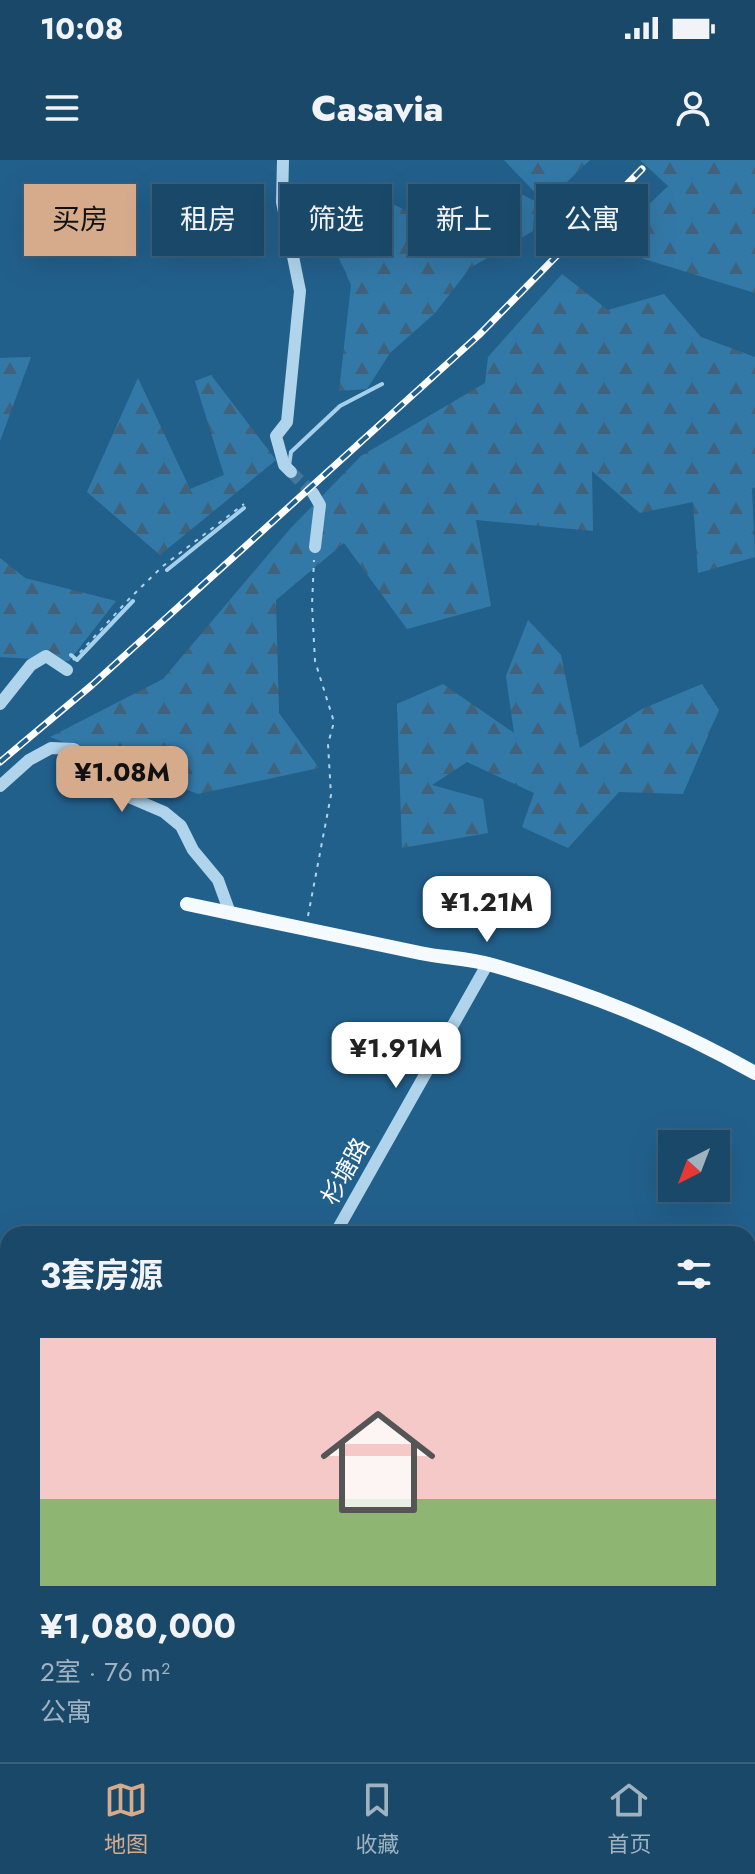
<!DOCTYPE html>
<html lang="zh">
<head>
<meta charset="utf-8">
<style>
	:root { --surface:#1a4869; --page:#275271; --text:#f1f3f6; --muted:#9fb2c0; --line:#38607d; --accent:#d6ab8b }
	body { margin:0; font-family:Jost,"Noto Sans SC",sans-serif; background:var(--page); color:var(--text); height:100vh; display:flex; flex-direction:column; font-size:30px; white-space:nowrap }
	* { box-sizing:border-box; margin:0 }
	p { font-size:26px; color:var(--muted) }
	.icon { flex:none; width:44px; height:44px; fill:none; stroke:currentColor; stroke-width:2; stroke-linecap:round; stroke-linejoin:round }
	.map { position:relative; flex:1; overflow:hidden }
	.side { position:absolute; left:0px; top:1066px; width:756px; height:536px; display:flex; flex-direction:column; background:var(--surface); border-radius:24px 24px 0 0; box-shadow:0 8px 32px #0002,0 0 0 2px var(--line) }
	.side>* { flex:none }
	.banner { position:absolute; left:24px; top:24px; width:708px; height:72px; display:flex; gap:16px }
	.needle { width:52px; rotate:222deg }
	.buttons { position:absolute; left:658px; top:970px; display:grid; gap:16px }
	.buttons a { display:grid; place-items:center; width:72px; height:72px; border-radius:0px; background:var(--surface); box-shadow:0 8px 32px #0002,0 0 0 2px var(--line); font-size:40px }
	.price { position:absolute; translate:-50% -68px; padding:0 18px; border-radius:16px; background:#fff; color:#222; font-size:26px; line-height:52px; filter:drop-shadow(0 2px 4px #0008) }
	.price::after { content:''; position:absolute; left:50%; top:48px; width:24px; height:18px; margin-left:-12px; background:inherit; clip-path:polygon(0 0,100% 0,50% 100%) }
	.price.on { background:var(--accent); color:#111 }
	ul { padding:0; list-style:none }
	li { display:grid; align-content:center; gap:16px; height:424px; padding:0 40px }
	li span { display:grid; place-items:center; height:248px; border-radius:0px; color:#555 }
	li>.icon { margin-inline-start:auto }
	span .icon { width:144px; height:144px; fill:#fffc; stroke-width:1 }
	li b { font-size:34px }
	h2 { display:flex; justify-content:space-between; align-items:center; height:96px; padding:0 40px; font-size:34px }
	.chip { padding:0 28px; border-radius:0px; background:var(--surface); box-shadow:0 8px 32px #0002,0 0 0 2px var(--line); font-size:28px; line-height:72px }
	.chip.on { background:var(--accent); color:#111 }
	.status { display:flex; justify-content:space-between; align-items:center; height:56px; padding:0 40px; background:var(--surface); direction:ltr }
	.status svg { height:22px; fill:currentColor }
	header { display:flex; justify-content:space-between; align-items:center; height:104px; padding:0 40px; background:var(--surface); font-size:36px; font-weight:800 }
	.tabs { display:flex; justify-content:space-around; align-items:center; height:112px; border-top:2px solid var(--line); background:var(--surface); font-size:22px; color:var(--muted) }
	.tabs a { display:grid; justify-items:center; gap:4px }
	.tabs .on { color:var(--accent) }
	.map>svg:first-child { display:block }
	.forest { fill:url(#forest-firs) }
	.water { fill:url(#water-rules); stroke:#a4d0ec; stroke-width:2 }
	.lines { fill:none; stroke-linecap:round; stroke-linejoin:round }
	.stream { stroke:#a4d0ec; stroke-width:4 }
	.minor-tunnel { stroke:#43789d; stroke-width:12; stroke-dasharray:12 6; stroke-linecap:butt }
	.path { stroke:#b0d4eb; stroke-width:2; stroke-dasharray:4 6; stroke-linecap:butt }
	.minor { stroke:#b0d4eb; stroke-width:12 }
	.major { stroke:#f5fafe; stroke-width:14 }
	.rail-casing { stroke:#fff; stroke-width:7 }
	.rail { stroke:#22608c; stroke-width:4; stroke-dasharray:12; stroke-linecap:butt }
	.labels { text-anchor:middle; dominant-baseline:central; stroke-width:8; stroke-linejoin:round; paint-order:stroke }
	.street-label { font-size:24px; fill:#fff; stroke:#22608c }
</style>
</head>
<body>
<div class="status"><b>10:08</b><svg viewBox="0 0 49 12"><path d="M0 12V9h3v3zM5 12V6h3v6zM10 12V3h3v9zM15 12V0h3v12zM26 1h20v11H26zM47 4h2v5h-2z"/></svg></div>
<header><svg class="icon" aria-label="menu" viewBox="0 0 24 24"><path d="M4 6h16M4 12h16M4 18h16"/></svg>Casavia<svg class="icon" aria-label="person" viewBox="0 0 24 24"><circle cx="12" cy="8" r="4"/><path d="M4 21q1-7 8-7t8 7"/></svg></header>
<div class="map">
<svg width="755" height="1602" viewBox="0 0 755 1602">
	<defs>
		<pattern id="forest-firs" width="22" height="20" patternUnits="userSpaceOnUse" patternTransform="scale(2)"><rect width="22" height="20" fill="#3379a8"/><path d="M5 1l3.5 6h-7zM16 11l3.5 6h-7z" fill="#40627a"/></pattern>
		<pattern id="water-rules" width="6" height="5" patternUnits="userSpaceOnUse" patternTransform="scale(2)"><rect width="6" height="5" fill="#54809e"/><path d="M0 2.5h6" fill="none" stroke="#506979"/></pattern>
	</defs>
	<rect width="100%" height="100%" fill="#22608c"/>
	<path class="forest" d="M504,0h86l-45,43z
		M640,0h115v133l-150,-46 63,-61z
		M498,23l37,18 -2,30 -63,37 -35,45 -45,40 -23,36 -28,2 12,-106 -28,-62 -3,-26 53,23 8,-22 55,28 16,-34 17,12z
		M562,114l46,36 56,-16 37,43 54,20v130l-3,2 3,68 -57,16 -5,-71 -53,11 -48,-42 1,60 -117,-11 15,86 -84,23 -63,-86 -68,57 3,113 40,55 -121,26 -148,-57 113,-58 126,-149 72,-74 124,-73 3,-26z
		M31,197l-31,84v-83z
		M211,215l65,85 -116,95 -73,-63 51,-114 52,111 34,-14 -29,-94z
		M0,398l25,20 91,23 -47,60 -69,-4z
		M528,460l33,35 19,93 62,-39 60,-25 17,26 -36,84 -64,-2 -51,56 -46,-21 12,-34 -67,-31 -35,23 51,14 5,34 -86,15 -5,-144 46,-20 71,49 -8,-57z"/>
	<path class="water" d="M0,1344l8,3v87l-8,-2z
		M748,1578l7,10v14h-96l-22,-8h111z"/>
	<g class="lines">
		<path class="stream" d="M289,306l2,-14 49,-46 42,-22
			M167,410l77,-62
			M71,495l6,5 56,-59"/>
		<path class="minor-tunnel" d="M291,312l22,21"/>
		<path class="path" d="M73,500l57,-62 33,-32 81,-62
			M308,756l23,-121 -3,-51 6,-22 -19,-61 -3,-56 2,-45
			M0,1446l8,3
			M0,1499l8,2
			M315,1594l26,8
			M477,1594l25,8"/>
		<path class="minor" d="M283,0l-1,42 18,89 -13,131 -11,14 8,29 7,7
			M313,333l7,12 -5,42
			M0,544l31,-39 15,-9 21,14
			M0,626l29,-26 22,-12 23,1 16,13 11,18 14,11 49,21 17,14 12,24 25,30 12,33
			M335,1074l153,-271
			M748,1230l7,2
			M0,1290l8,3
			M748,1314l7,-15
			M30,1602l4,-8
			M613,1602l4,-8"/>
		<path class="major" d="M187,744c78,16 155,33 233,49 23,5 49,5 72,12 95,27 176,59 263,108
			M0,1472l8,2
			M393,1594l26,8"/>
		<g class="rail-casing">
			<path id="rail" d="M0,602l92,-77 387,-350 163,-166"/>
		</g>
		<use href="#rail" class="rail"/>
	</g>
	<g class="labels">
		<g class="street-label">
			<text transform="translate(345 1011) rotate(-61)">杉塘路</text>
		</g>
	</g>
</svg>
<div class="buttons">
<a><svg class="needle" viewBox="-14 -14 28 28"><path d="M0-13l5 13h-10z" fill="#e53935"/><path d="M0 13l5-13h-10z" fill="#9fb2c0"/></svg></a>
</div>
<b class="price on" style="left:122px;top:654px">¥1.08M</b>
<b class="price" style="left:487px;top:784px">¥1.21M</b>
<b class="price" style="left:396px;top:930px">¥1.91M</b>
<div class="banner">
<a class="chip on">买房</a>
<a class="chip">租房</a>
<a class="chip">筛选</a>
<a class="chip">新上</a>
<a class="chip">公寓</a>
</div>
<section class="side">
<h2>3套房源<svg class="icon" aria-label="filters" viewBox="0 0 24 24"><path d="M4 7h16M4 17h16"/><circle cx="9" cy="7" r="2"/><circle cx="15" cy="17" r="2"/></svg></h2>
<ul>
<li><span style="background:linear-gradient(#f6c9c9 65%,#8fb573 0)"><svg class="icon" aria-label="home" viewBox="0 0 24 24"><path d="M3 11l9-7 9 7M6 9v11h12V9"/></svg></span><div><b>¥1,080,000</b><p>2室 · 76 m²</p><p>公寓</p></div></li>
</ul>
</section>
</div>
<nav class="tabs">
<a class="on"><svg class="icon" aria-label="map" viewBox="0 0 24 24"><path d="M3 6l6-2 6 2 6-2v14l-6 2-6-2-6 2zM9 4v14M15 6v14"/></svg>地图</a>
<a><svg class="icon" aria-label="saved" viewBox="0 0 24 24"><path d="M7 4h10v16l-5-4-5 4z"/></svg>收藏</a>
<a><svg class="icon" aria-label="home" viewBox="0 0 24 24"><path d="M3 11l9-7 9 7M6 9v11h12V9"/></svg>首页</a>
</nav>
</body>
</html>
